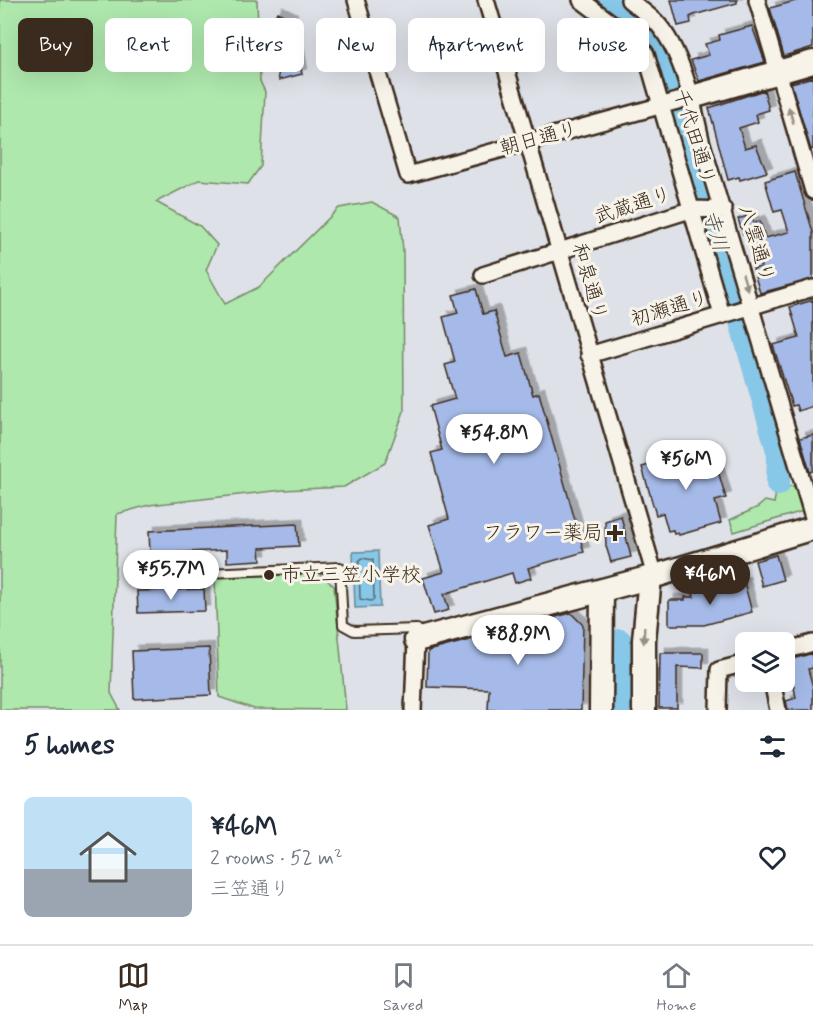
<!DOCTYPE html>
<html lang="en">
<head>
<meta charset="utf-8">
<style>
	:root { --surface:#fff; --page:#f6f6f7; --text:#1f2937; --muted:#747a83; --line:#e0e1e3; --accent:#3b2a1e }
	body { margin:0; font-family:Mynerve,"Klee One",sans-serif; background:var(--page); color:var(--text); height:100vh; display:flex; flex-direction:column; font-size:22px; white-space:nowrap }
	* { box-sizing:border-box; margin:0 }
	p { font-size:20px; color:var(--muted) }
	.icon { flex:none; width:33px; height:33px; fill:none; stroke:currentColor; stroke-width:2; stroke-linecap:round; stroke-linejoin:round }
	.map { position:relative; height:710px; overflow:hidden }
	.sheet { display:flex; flex-direction:column; background:var(--surface); flex:1 }
	.sheet>* { flex:none }
	.banner { position:absolute; left:18px; top:18px; width:777px; height:54px; display:flex; gap:12px }
	.controls { position:absolute; left:735px; top:632px; display:grid; gap:12px }
	.controls a { display:grid; place-items:center; width:60px; height:60px; border-radius:9px; background:var(--surface); box-shadow:0 6px 24px #0002; font-size:30px }
	.price { position:absolute; translate:-50% -51px; padding:0 14px; border-radius:21px; background:#fff; color:#222; font-size:20px; line-height:39px; filter:drop-shadow(0 2px 3px #0008) }
	.price::after { content:''; position:absolute; left:50%; top:36px; width:18px; height:14px; margin-left:-9px; background:inherit; clip-path:polygon(0 0,100% 0,50% 100%) }
	.price.active { background:var(--accent); color:#fff }
	ul { padding:0; list-style:none }
	li { display:flex; align-items:center; gap:18px; height:150px; padding:0 24px }
	li+li { border-top:2px solid var(--line) }
	li span { display:grid; place-items:center; flex:none; width:168px; height:120px; border-radius:9px; color:#555 }
	li>.icon { margin-inline-start:auto }
	span .icon { width:72px; height:72px; fill:#fffc; stroke-width:1 }
	li b { font-size:26px }
	h2 { display:flex; justify-content:space-between; align-items:center; height:72px; padding:0 24px; font-size:26px }
	.tag { padding:0 21px; border-radius:9px; background:var(--surface); box-shadow:0 6px 24px #0002; font-size:21px; line-height:54px }
	.tag.active { background:var(--accent); color:#fff }
	.menu { display:flex; justify-content:space-around; align-items:center; height:84px; border-top:2px solid var(--line); background:var(--surface); font-size:16px; color:var(--muted) }
	.menu a { display:grid; justify-items:center; gap:3px }
	.menu .active { color:var(--accent) }
	.map>svg:first-child { display:block }
	.green { fill:#aee8ad; stroke:#748966; stroke-width:1.5 }
	.water { fill:#87c7e8; stroke:#698897; stroke-width:1.5 }
	.lines { fill:none; stroke-linecap:round; stroke-linejoin:round }
	.shore { stroke:#59696f; stroke-width:1.5 }
	.river { stroke:#87c7e8; stroke-width:24 }
	.building { fill:#a5bae8; stroke:#3b2a1e; stroke-width:1.5; filter:url(#shadow) }
	.lane-casing { stroke:#3b2a1e; stroke-width:12 }
	.street-casing { stroke:#3b2a1e; stroke-width:20 }
	.secondary-casing { stroke:#3b2a1e; stroke-width:27 }
	.lane { stroke:#f7f3e8; stroke-width:8 }
	.street { stroke:#f7f3e8; stroke-width:15 }
	.secondary { stroke:#f7f3e8; stroke-width:22 }
	.oneway { fill:#998e83 }
	.poi-dot { fill:#3b2a1e; stroke:#f7f3e8; stroke-width:2 }
	.labels { text-anchor:middle; dominant-baseline:central; stroke-width:6; stroke-linejoin:round; paint-order:stroke }
	.street-label { font-size:20px; fill:#3b2a1e; stroke:#f7f3e8 }
	.poi-label { font-size:20px; fill:#3b2a1e; stroke:#f7f3e8; text-anchor:end }
	.water-label { font-size:21px; font-style:italic; fill:#4e5150; stroke:#f7f3e8 }
</style>
</head>
<body>
<div class="map">
<svg width="813" height="710" viewBox="0 0 813 710">
	<defs>
		<filter id="shadow"><feDropShadow dx="5.5" dy="-5.5" stdDeviation="0" flood-color="#0004"/></filter>
	</defs>
	<rect width="100%" height="100%" fill="#dee2e8"/>
	<filter id="ink" filterUnits="userSpaceOnUse"><feTurbulence type="fractalNoise" baseFrequency=".0167" numOctaves="2"/><feDisplacementMap in="SourceGraphic" scale="12" xChannelSelector="R" yChannelSelector="G"/><feConvolveMatrix kernelMatrix="1 2 1 2 8 2 1 2 1" color-interpolation-filters="sRGB"/></filter>
	<g filter="url(#ink)">
		<path class="green" d="M0,0h257l3,81 5,11 -4,74 -13,18 -49,-4 -43,22 44,24 17,19 -11,25 19,34 34,-17 80,-79 33,-6 28,15 3,34 1,160 -19,52 -41,24 -61,3 -134,15 -32,9 -6,179 9,17h-120z
			M796,486l7,25 -69,21 -4,-12 28,-13 7,-6 9,2 3,-16z
			M318,573l16,13 12,124 -92,-1 -35,-12 -4,-119z"/>
		<path class="water" d="M378,551l2,56 -25,1 -2,-56z"/>
		<g class="lines">
			<path class="shore" d="M362,558l11,2 1,39 -3,2 -11,-2 -1,-38z"/>
			<path class="river" d="M608,0l38,34 19,23 114,397 -1,30
				M619,710l1,-69"/>
		</g>
		<path class="building" d="M671,0h66v3l-43,12 -4,2 1,6 -13,3z
			M799,0h14v47l-29,9 -14,-48z
			M277,12l15,7 -8,18 11,-2 7,39 -23,6 -8,-55z
			M752,26l13,36 -66,19 -8,-21 18,-5 -4,-11 15,-4 -1,-5z
			M813,77v72l-2,1 -20,-67z
			M764,90l5,20 -13,4 2,8 -19,6 6,20 11,-3 11,27 -27,8 -1,-3 -11,3 -19,-72z
			M795,172l18,60v47l-53,14 -7,-24 8,-2 -10,-35 -8,2 -5,-15 13,-4 3,8 6,-2 5,17 24,-6 -7,-22 -8,2 -9,-31z
			M476,289l7,25 11,-3 13,46 14,-4 12,42 6,-2 45,159 -56,16 3,10 -16,5 -3,-10 -68,21 5,16 -15,4 -11,-36 21,-6 -15,-47 20,-6 -18,-66 11,-3 -12,-44 25,-7 -10,-34 10,-3 -12,-45 15,-4 -5,-18z
			M813,300v106l-15,5 -2,-6 -4,1 -19,-61 26,-7 -9,-31z
			M813,435v36l-3,1 -10,-34z
			M711,447l15,51 -11,3 6,22 -42,12 -1,-2 -4,1 -1,-4 -5,1 -5,-18 -7,2 -14,-48z
			M621,516l10,41 -20,5 -5,-16 -1,-25z
			M297,524l2,22 -39,2 1,12 -34,2v-12l-77,4 -1,-23z
			M776,555l7,25 -21,6 -7,-25z
			M744,582l8,30 -48,13h-35v-25h16v-3h9l-1,-5z
			M204,589l1,22 -67,2 -1,-22z
			M571,613l12,12 -2,85h-93l1,-21 -62,-2 1,-36z
			M209,648l2,47 -77,4 -2,-48z
			M660,653h43v15l-26,-1v41h-18z
			M813,653v15l-5,1 5,18v23h-25l-2,-9 10,-3 -7,-38z"/>
		<g class="lines">
			<g class="lane-casing">
				<path id="lane" d="M185,574l155,-7 3,58 11,6 63,-2"/>
			</g>
			<g class="street-casing">
				<path id="street" d="M356,0l52,175 284,-78
					M486,0l169,576
					M581,0l56,42 9,12 76,261
					M629,0c9,7 18,14 26,21 27,28 38,82 46,119l112,377
					M757,0l56,191
					M483,275l210,-66 31,1
					M589,355l224,-67
					M784,651l29,-8
					M772,681l6,29
					M413,710l3,-70
					M718,710l1,-40 27,-7"/>
			</g>
			<g class="secondary-casing">
				<path id="secondary" d="M692,97l121,-35
					M416,640l239,-64 158,-48
					M601,710l1,-120
					M644,710v-70l6,-63"/>
			</g>
			<use href="#lane" class="lane"/>
			<use href="#street" class="street"/>
			<use href="#secondary" class="secondary"/>
		</g>
		<defs><path id="oneway-solid" d="M-6-.8H1V-3.2L6.5 0L1 3.2V.8H-6Z" transform="scale(1.5)"/></defs>
		<g class="oneway">
			<use href="#oneway-solid" transform="translate(791 115) rotate(-106)"/>
			<use href="#oneway-solid" transform="translate(745 282) rotate(73)"/>
			<use href="#oneway-solid" transform="translate(644 635) rotate(92)"/>
		</g>
	</g>
	<g class="poi-dot">
		<path d="M612 524h6v6h6v6h-6v6h-6v-6h-6v-6h6z"/>
		<circle cx="269" cy="575" r="6"/>
	</g>
	<g class="labels">
		<g class="street-label">
			<text transform="translate(694 137) rotate(73)">千代田通り</text>
			<text transform="translate(539 139) rotate(-15)">朝日通り</text>
			<text transform="translate(633 206) rotate(-18)">武蔵通り</text>
			<text transform="translate(756 244) rotate(73)">八雲通り</text>
			<text transform="translate(589 282) rotate(74)">和泉通り</text>
			<text transform="translate(670 309) rotate(-17)">初瀬通り</text>
		</g>
		<g class="poi-label">
			<text x="603" y="533">フラワー薬局</text>
			<text x="281" y="575" text-anchor="start">市立三笠小学校</text>
		</g>
		<g class="water-label">
			<text transform="translate(715 231) rotate(74)">寺川</text>
		</g>
	</g>
</svg>
<div class="controls">
<a><svg class="icon" aria-label="layers" viewBox="0 0 24 24"><path d="M12 4l9 5-9 5-9-5zM3 14l9 5 9-5"/></svg></a>
</div>
<b class="price" style="left:494px;top:465px">¥54.8M</b>
<b class="price" style="left:686px;top:491px">¥56M</b>
<b class="price" style="left:171px;top:601px">¥55.7M</b>
<b class="price active" style="left:710px;top:606px">¥46M</b>
<b class="price" style="left:518px;top:666px">¥88.9M</b>
<div class="banner">
<a class="tag active">Buy</a>
<a class="tag">Rent</a>
<a class="tag">Filters</a>
<a class="tag">New</a>
<a class="tag">Apartment</a>
<a class="tag">House</a>
</div>
</div>
<section class="sheet">
<h2>5 homes<svg class="icon" aria-label="filters" viewBox="0 0 24 24"><path d="M4 7h16M4 17h16"/><circle cx="9" cy="7" r="2"/><circle cx="15" cy="17" r="2"/></svg></h2>
<ul>
<li><span style="background:linear-gradient(#bfe0f5 60%,#9aa5b1 0)"><svg class="icon" aria-label="home" viewBox="0 0 24 24"><path d="M3 11l9-7 9 7M6 9v11h12V9"/></svg></span><div><b>¥46M</b><p>2 rooms · 52 m²</p><p>三笠通り</p></div><svg class="icon" aria-label="heart" viewBox="0 0 24 24"><path d="M12 20l-8-8c-3-5 5-10 8-4 3-6 11-1 8 4z"/></svg></li>
</ul>
</section>
<nav class="menu">
<a class="active"><svg class="icon" aria-label="map" viewBox="0 0 24 24"><path d="M3 6l6-2 6 2 6-2v14l-6 2-6-2-6 2zM9 4v14M15 6v14"/></svg>Map</a>
<a><svg class="icon" aria-label="saved" viewBox="0 0 24 24"><path d="M7 4h10v16l-5-4-5 4z"/></svg>Saved</a>
<a><svg class="icon" aria-label="home" viewBox="0 0 24 24"><path d="M3 11l9-7 9 7M6 9v11h12V9"/></svg>Home</a>
</nav>
</body>
</html>
